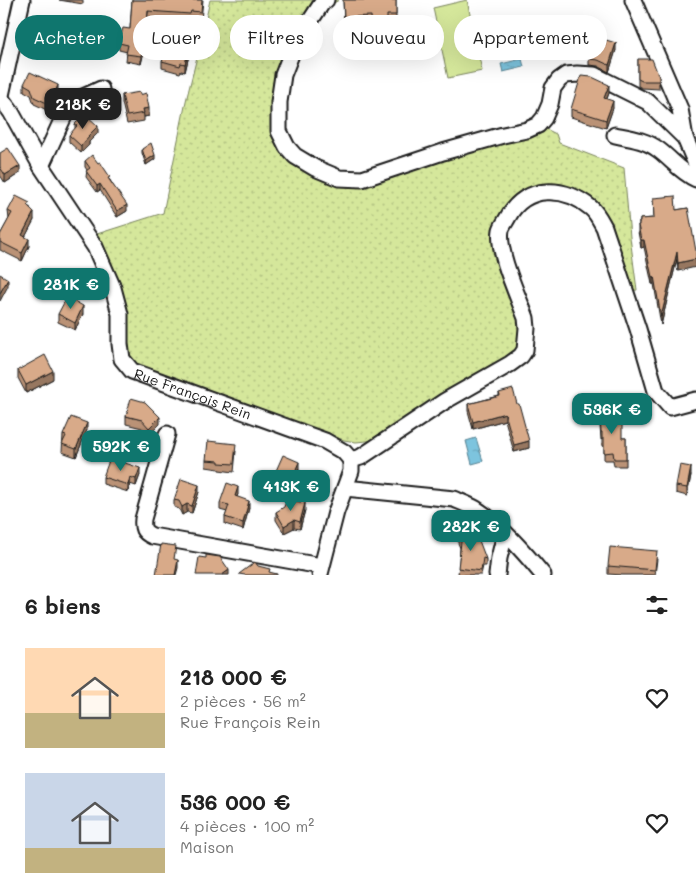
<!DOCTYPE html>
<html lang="fr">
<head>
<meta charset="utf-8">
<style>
	:root { --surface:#fff; --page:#f6f6f6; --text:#222; --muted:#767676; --accent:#0f766e }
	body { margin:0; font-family:Mali,sans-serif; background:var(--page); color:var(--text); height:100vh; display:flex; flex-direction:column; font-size:19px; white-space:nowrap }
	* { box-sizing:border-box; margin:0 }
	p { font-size:16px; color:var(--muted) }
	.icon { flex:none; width:28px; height:28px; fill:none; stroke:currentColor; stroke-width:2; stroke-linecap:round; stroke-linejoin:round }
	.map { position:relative; height:575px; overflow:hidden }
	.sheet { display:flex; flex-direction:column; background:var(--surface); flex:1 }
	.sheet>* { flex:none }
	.guide { position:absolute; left:15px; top:15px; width:666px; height:45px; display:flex; gap:10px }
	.price { position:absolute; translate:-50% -42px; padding:0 11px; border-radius:10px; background:var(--accent); color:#fff; font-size:16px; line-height:32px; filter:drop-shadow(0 1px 2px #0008) }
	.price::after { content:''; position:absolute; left:50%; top:30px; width:15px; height:11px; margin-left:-8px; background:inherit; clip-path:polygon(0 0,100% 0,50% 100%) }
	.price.active { background:#222; color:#fff }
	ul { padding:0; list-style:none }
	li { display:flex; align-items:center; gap:15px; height:125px; padding:0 25px }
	li span { display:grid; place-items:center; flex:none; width:140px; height:100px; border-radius:0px; color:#555 }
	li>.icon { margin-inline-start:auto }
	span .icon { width:60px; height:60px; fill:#fffc; stroke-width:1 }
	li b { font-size:21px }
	h2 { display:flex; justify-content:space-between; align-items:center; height:60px; padding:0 25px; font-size:21px }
	.chip { padding:0 18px; border-radius:22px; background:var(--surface); box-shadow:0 5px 20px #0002; font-size:18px; line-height:45px }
	.chip.active { background:var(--accent); color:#fff }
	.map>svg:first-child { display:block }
	.grass { fill:url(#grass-dots); stroke:#78825c }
	.pitch { fill:#d5e79b; stroke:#78825c }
	.water { fill:url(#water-ripples); stroke:#568190 }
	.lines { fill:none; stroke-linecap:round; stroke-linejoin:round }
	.minor-casing { stroke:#1c1c1c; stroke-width:19 }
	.minor { stroke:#fff; stroke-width:15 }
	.wall { fill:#ba9276; stroke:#1c1c1c }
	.shaded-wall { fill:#977760; stroke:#1c1c1c }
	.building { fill:#d8aa89; stroke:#1c1c1c }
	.labels { text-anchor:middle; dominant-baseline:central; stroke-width:5; stroke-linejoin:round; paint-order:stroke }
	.street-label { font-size:14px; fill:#1c1c1c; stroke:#fff }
</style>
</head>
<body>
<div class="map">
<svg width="696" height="575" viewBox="0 0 696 575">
	<defs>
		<pattern id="grass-dots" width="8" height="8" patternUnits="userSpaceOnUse" patternTransform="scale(1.25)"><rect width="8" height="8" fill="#d5e79b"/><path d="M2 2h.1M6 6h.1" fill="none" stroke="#b6c685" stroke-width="1.8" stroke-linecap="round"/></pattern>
		<pattern id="water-ripples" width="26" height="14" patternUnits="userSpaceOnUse" patternTransform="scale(1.25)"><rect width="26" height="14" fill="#7dc4de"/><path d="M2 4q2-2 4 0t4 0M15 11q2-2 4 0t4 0" fill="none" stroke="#6ba8be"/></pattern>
	</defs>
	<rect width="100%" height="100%" fill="#fff"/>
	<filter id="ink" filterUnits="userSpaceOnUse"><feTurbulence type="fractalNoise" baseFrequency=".02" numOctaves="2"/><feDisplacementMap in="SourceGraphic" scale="10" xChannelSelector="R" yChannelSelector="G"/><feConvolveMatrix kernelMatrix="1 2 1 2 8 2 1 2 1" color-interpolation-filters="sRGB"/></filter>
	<g filter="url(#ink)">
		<path class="grass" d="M210,0h129l-12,7 -31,46 -13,40 6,63 68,21 179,-53 20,10 3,9 65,25 6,69 7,53 -7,1 -21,-66 -64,-37 -47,39 20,77 3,38 -8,14 -136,84 -21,2 -12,-2 -216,-73 -4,-68 -6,-17 -11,-18 -10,-30 66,-21 23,-112 15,-60z"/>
		<path class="pitch" d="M467,0l15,71 -34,7 -15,-70z"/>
		<path class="water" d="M522,59l2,8 -21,5 -2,-8z
			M476,438l7,23 -11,3 -6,-23z"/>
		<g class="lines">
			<g class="minor-casing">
				<g id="minor">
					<path d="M326,0l-4,3 -27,41 -12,31 -4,27v29l8,16 8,9 20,12 24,10 23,1 81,-27 60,-17 24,-5 11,-5 6,-7 6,-14 3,-16 6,-8 7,-5 11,-1 17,1 54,27 37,36 11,26"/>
					<path d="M633,0l47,109 5,29"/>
					<path id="s1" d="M0,97l11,15 30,54 54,81 18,41 7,26v30l2,15 10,12 193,70 19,11 7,8"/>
					<path d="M0,100l22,-100"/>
					<path d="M615,135c15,3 31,5 44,15 13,10 22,22 37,29"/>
					<path d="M41,166l29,-63 31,-14"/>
					<path d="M167,434l-24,85c-1,9 0,13 9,17l169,30"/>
					<path d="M351,460l10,-3 84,-56 65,-37 11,-8 4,-6 2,-22 -1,-10c-8,-22 -29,-66 -25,-88 1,-4 5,-9 7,-13 18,-33 57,-31 83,-9 6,5 9,12 13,19l34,102 18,62 14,16 26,-7"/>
					<path d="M345,488l109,11c7,3 15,6 22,10 24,15 49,44 67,66"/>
					<path d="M320,574l16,-62 15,-41v-11"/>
					<path d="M497,575l2,-17 6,-24"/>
				</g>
			</g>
			<use href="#minor" class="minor"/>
		</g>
		<path class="wall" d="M59,0h24v4z
			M132,0h71l-2,20 -10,-1 -1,3 -42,-4 -2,25 -5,21 -15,-3 1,-9 -8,-2v-7l11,-14z
			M343,0h53v22l-9,1v16h-15l-1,-16 -27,2z
			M53,29l-1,3 1,8 -2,13 -18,-3v-7z
			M97,32l-4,23 -19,-5v-8z
			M171,47l19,4 -5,21 -4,-1 -1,2 -18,-5v-7z
			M604,47l12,3 -7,22 -11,-6 -9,-1v-6z
			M638,59l21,18v12l-17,-1 -4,-2z
			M24,84l34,9 -4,9 -2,-1 -5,9 -13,-6 -3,-9 -7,-4z
			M609,93l-2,6 6,9 -7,20 -35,-11v-8z
			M122,95h18l9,21 -5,1v4l-17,3 -5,-21z
			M75,124l23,9 -9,9v3l-8,8 -12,-11v-7l6,-6z
			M142,149l13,10 -9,6 -4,-12z
			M0,153l20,20 -15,10 -5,-8z
			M85,161l25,19 17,31 -10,6 -17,-27 -3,2 -11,-15 1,-7 -2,-3z
			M653,198l23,12 12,-2 -10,63 -1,-12 -16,66 -7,-41h-2l-8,-37 -3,1 -3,-16v-7h1v-3h1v-3l14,-1z
			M30,207l4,13 -9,17 4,9 -7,15 -22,-11v-15l9,-16 -1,-8z
			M58,314h25l-8,16 -17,-8z
			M18,370l35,9 -27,14 -8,-15z
			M499,393l30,55 -15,4 -9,-32 -32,9 -5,-18v-7l31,-8z
			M596,413l17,11 9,14h4v28h-12l-1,-6h-9v-14h-2v-7l-1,1 -1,-14 -4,-6z
			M126,416l34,8 -11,11 -7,-7 -16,-4z
			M87,430l-11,27 -14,-5 1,-17z
			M236,451l-2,21 -15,-2v-1l-13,-2v-7z
			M299,470l5,10 -6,14 -15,-7v-3l-8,-4v-7z
			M140,475l-4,11 -6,-2 -2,8 -25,-8v-7z
			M691,475l-4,21 -11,-3v-7z
			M199,492l-7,21 -5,-1 -5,3 -3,-6 -5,-2v-7z
			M238,494l-1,3 12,11 -6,22 -18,-6v-7l2,-5 -7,-2v-7z
			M305,510l-5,19 -6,-1 -10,5 -8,-13v-8z
			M458,536l28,23v7h-3l-2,9h-23l2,-27 -2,-5z
			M657,559l-2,16h-32l-15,-1v-8z"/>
		<path class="shaded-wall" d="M148,11l-2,32 -5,21v-8z
			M97,25v7l-4,23v-8z
			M53,33v7l-2,13v-7z
			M616,43v7l-7,22v-7z
			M190,44v7l-5,21v-8z
			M58,85v8l-4,9v-7z
			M609,85v8l-5,13v-8z
			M52,94v7l-5,9v-7z
			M613,101v7l-7,20v-8z
			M149,108v8l-5,1 -1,-8z
			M98,126v7l-9,9v3l-8,8v-7l7,-10z
			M155,155v4l-9,6v-4z
			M20,166v7l-15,10v-8z
			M100,184v6l-3,2v-6z
			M127,205v6l-10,6v-6z
			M34,212v8l-12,23v-8z
			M29,239v7l-7,15v-8z
			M641,240h3v7l-3,1z
			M677,252v7l-16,66v-8z
			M696,259v8l-18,4v-8z
			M654,276v8h-2v-7z
			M8,279v7l-8,15v-8z
			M83,306v8l-8,16v-7z
			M53,371v8l-27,14v-8z
			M505,413v7l-32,9v-7z
			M160,417v7l-11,11v-7z
			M87,423v7l-11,27v-8z
			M529,441v7l-15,4v-7z
			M299,462v8l-3,-1z
			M691,467v8l-4,21v-8z
			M140,468v7l-4,11v-7z
			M304,473v7l-6,14v-8z
			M130,477v7l-2,8v-7z
			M199,485v7l-7,21v-7z
			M238,487v7l-3,9v-7z
			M249,501v7l-6,22v-7z
			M305,503v7l-5,19v-7z
			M187,504v8l-5,3v-8z
			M294,520v8l-10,5v-7z
			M178,560v8l-2,7h-1z
			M229,570v5h-7z"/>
		<path class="building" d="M132,0h70l-1,12 -10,-1 -1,3 -42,-3 -2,25 -5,20 -15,-2 2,-9 -9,-2 4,-15 7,1z
			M343,0h53v15h-9v16l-15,1 -1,-16 -27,1z
			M37,19l16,3 -2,10 2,1 -2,13 -18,-3z
			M79,21l18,4 -4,22 -19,-5z
			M173,39l17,5 -5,20 -4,-1 -1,3 -18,-5 5,-15 4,1z
			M606,40l10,3 -7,22 -11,-5 -9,-1 4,-15 11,3z
			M638,59h14l7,18v4h-17l-4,-2z
			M30,72l28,13 -4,10 -2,-1 -5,9 -13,-6 -3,-9 -7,-4z
			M581,76l11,1 17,8 -5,13 9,3 -7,19 -35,-11z
			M140,92v3l6,-2 3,15 -6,1 1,4 -17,3 -5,-21z
			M85,114l13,12 -10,10 1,1 -8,9 -12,-11 8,-9 -2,-2z
			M151,143l4,12 -9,6 -4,-12z
			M8,148l12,18 -15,9 -5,-8v-14z
			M92,155l6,8 2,-1 10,15 -2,1 19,27 -10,6 -17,-27 -3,2 -11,-15 4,-3 -5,-7z
			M16,196l14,7 -3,2 7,7 -12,23 7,4 -7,14 -22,-11v-7l12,-22 -4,-2z
			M675,196l1,14 12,-2 8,43v8l-18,4 -1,-11 -16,65 -7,-41 -2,1 -8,-37h-3l-3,-15h1v-3h1v-3l14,-1 -1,-20z
			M0,274l8,5 -8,14z
			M67,297l16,9 -8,17 -17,-9z
			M45,355l8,16 -27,14 -8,-15z
			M513,389l4,15h2l10,37 -15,4 -9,-32 -32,9 -5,-18 32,-8 -1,-3z
			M131,398l14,4 15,15 -11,11 -7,-8 -16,-4z
			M607,406l6,9v9h9v14h4v21h-12l-1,-7 -9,1v-14h-2v-7h-1l-1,-14 -4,-5z
			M71,417l16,6 -11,26 -14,-5 4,-8 -3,-1z
			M208,441l28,3 -2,20 -15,-1v-2l-13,-1z
			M283,455l16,7 -3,7 8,4 -6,13 -15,-7v-3l-8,-3z
			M110,458l30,10 -4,11 -6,-2 -2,8 -25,-8z
			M680,465l11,2 -4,21 -11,-2z
			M181,479l18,6 -7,21 -5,-2 -5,3 -3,-6 -5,-1z
			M227,483l11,4 -3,9 14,5 -6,22 -18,-6 4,-12 -9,-2z
			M291,500l14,3 -5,19 -6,-2 -10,6 -8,-14 8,-5 1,-3z
			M475,530l11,29 -3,-1 -2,13 -23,-3 3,-26 -3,-6z
			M161,544l15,2 -2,13 4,1 -3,15h-19z
			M610,547l47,4 -2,19 -47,-4z
			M206,555l14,2 9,13 -7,5h-26l3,-18 7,1z
			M255,562l3,4 12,3 -1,3 8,2v1h-32l-6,-1z"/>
	</g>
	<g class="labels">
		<g class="street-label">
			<text stroke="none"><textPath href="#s1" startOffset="375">Rue François Rein</textPath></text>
		</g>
	</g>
</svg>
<b class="price active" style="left:83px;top:130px">218K €</b>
<b class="price" style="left:71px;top:310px">281K €</b>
<b class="price" style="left:612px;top:435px">536K €</b>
<b class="price" style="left:121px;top:472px">592K €</b>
<b class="price" style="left:291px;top:512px">413K €</b>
<b class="price" style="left:471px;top:552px">282K €</b>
<div class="guide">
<a class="chip active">Acheter</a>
<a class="chip">Louer</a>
<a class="chip">Filtres</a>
<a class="chip">Nouveau</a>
<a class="chip">Appartement</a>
</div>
</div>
<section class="sheet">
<h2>6 biens<svg class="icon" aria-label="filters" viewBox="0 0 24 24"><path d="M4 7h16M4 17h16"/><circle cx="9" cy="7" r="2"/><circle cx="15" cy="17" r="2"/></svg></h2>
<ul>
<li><span style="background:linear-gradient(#ffd9b3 65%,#c2b280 0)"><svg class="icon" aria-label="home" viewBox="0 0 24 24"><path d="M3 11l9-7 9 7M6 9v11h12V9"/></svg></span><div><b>218 000 €</b><p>2 pièces · 56 m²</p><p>Rue François Rein</p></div><svg class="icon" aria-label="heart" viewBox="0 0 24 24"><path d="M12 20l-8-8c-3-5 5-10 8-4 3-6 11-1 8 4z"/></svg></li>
<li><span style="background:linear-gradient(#c9d6e8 75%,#c2b280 0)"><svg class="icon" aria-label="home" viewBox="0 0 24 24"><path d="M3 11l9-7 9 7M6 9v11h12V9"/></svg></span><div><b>536 000 €</b><p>4 pièces · 100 m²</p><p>Maison</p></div><svg class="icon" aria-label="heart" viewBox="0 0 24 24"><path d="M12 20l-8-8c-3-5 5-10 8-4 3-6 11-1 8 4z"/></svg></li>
</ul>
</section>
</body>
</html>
